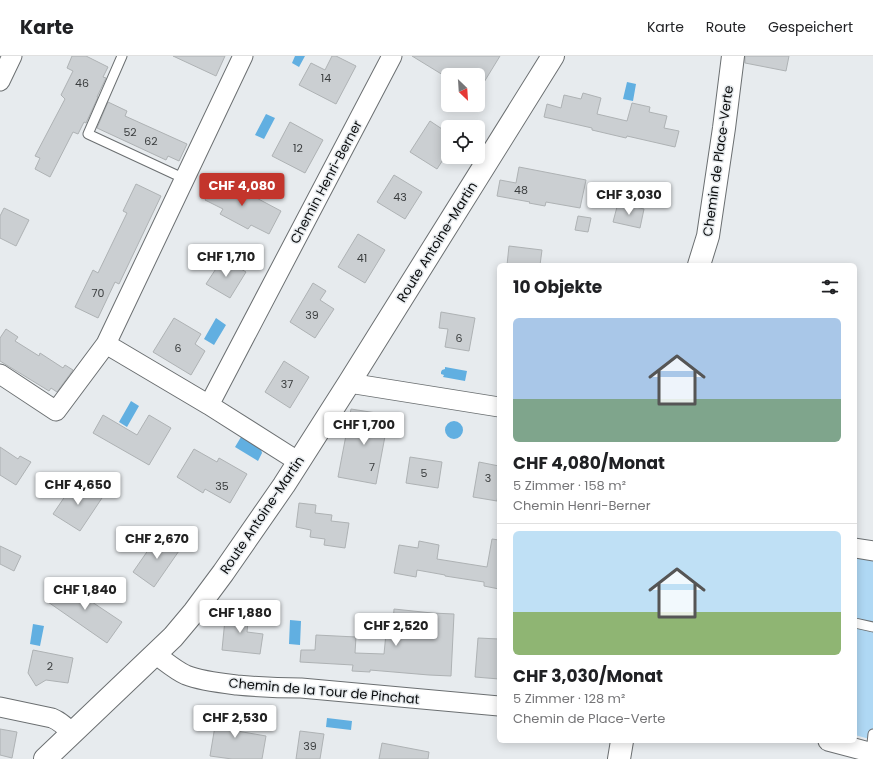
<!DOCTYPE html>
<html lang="de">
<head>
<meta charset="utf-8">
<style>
	:root { --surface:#fff; --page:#f2f2f2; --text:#202124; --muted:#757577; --line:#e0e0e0; --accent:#c3352c }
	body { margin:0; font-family:Poppins,sans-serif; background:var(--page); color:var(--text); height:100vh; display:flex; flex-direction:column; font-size:15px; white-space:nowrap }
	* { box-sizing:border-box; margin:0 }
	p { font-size:13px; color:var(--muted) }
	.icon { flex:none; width:22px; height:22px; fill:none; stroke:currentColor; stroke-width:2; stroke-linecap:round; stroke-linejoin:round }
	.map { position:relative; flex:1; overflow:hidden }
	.drawer { position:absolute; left:497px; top:207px; width:360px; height:480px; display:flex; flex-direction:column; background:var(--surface); border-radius:6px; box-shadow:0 2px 10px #0003 }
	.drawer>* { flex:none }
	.needle { width:26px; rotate:155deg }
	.buttons { position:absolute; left:441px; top:12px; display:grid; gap:8px }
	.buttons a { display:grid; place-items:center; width:44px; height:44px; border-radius:6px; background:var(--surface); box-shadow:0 2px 10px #0003; font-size:20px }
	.price { position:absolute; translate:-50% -34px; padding:0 9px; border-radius:4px; background:#fff; color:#222; font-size:13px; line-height:26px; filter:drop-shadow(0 1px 2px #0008) }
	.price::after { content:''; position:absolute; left:50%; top:24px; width:12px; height:9px; margin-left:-6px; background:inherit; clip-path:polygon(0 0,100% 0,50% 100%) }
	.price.on { background:var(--accent); color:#fff }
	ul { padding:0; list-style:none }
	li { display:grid; align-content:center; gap:8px; height:212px; padding:0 16px }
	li+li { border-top:1px solid var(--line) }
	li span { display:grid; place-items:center; height:124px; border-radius:6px; color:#555 }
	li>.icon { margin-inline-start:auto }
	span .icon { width:72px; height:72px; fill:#fffc; stroke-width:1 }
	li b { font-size:17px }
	h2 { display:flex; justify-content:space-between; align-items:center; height:48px; padding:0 16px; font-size:17px }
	header { display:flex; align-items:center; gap:24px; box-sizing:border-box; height:56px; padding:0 20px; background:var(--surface); border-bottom:1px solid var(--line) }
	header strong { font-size:19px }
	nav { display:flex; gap:22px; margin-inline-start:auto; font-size:14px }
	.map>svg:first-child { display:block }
	.green { fill:#afd8f4 }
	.water { fill:#61afe1 }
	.building { fill:#cbcfd2; stroke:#aeb2b4 }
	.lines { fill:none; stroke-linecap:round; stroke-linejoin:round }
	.service-casing { stroke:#6b6f71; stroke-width:11 }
	.minor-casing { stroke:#6b6f71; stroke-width:21 }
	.tertiary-casing { stroke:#6b6f71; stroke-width:24 }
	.service { stroke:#fff; stroke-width:9 }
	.minor { stroke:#fff; stroke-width:19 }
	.tertiary { stroke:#fff; stroke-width:22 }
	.labels { text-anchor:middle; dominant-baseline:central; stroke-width:3; stroke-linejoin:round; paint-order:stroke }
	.number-label { font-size:11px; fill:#3a3d3e }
	.street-label { font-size:13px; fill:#0a0c0d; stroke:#e7ebee }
</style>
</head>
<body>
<header>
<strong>Karte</strong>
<nav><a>Karte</a><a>Route</a><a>Gespeichert</a></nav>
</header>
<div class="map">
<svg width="873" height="703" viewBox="0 0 873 703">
	<rect width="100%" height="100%" fill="#e7ebee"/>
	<path class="green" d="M855,499l18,3v182l-18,-5z"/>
	<path class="water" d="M295,0h10l-6,11 -7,-4z
		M627,26l9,2 -3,17 -10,-2z
		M266,58l9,4 -11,21 -9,-4z
		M216,262l10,7 -12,20 -10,-6z
		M445,311l22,4 -2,10 -22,-4 1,-2 -3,-1v-2l1,-2 3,-1z
		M131,345l8,5 -12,21 -8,-5z
		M445 374a9 9 0 1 1 18 0a9 9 0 1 1-18 0Z
		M241,381l20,12 1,4 -4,8 -23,-14z
		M290,564l11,1 -1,24 -11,-1z
		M33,568l11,2 -4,20 -10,-2z
		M247,652l22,4 -2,12 -22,-3z
		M327,662l25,3 -1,9 -25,-3z"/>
	<path class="building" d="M72,0h14l22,11 -5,10 3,1 -9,19h1l-12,26 -2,-1 -6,12 -5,-2 -23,45 -15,-8 5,-11 -5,-2 30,-57 -4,-4 12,-24 -6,-3z
		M173,0h52l-9,20z
		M332,0h4l20,10 -20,38 -37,-19 12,-22 14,7z
		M412,0h88l-22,36v-17h-35z
		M745,0h44l-3,15 -41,-8z
		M583,37l18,5 -4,16 30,7 5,-18 18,4 -1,5 18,4 -3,12 15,3 -4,16 -48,-11 -1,2 -34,-8v-2l-48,-11 3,-13 14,4 3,-13 17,4z
		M108,46l19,9 -2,5 62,28 -8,17 -11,-5 -2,4 -69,-32z
		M430,65l18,12v19l-11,17 -27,-17z
		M290,66l33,18 -18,33 -33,-17z
		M519,111l67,13 -6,28 -34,-6 -1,4 -16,-3 1,-1 -33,-6 3,-16 16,3z
		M394,119l28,17 -17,27 -28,-17z
		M217,121l64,34 -12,23 -18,-9 -3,4 -28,-15 3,-5 -18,-9z
		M136,128l25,12 -42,88 -4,-2 -17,36 -23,-11 18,-37 5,3 29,-60 -4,-2z
		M618,147l26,6 -4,19 -27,-6z
		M4,152l25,12 -13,26 -16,-8v-22z
		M578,160l13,2 -3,14 -13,-2z
		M358,178l27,16 -20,33 -27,-16z
		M509,190l33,4 -2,15h-33z
		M223,202l23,14 -16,26 -24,-14z
		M313,227l13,8 -6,9 14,9 -19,29 -25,-16z
		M441,256l34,6 -6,33 -24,-4 3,-18 -9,-1z
		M174,262l27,16 -6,10 10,7 -14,24 -38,-23z
		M6,273l12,8 -3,4 24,15 1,-3 23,15 2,-3 8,5 -16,22 -6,-4 -2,3 -49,-30v-23z
		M284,305l25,16 -19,31 -25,-16z
		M351,353l38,6 -13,69 -38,-7z
		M103,359l34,20 12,-20 22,13 -22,37 -56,-32z
		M0,391l18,12 2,-3 11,6 -15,23 -16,-10z
		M194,393l23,13 2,-4 28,16 -17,29 -25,-14 -2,4 -26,-16z
		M410,401l32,5 -4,26 -32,-5z
		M479,406l20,4v24l-2,11 -24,-4z
		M76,424l26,18 -22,33 -27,-17z
		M299,447l17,2 -1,8 17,2 -1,6 18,2 -4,25 -21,-3 1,-6 -15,-2 1,-7 -15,-3z
		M160,477l21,15 -27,39 -21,-15z
		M492,483l7,1v49l-15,-3v-4l-39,-6v-1l-28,-5 -1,7 -22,-4 5,-28 19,3 1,-7 20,4 -2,14 50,8z
		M0,490l21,10 -7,15 -14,-7z
		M64,523l27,19 -2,2 33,22 -15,21 -59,-41z
		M226,553l23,3 -2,20 16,2 -3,20 -38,-4z
		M394,553l38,4 22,1 -3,62 -22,-1 -59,-5v2l-18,-1 1,-6 -53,-3 1,-12h14l1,-15 40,2 -1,16 29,1 3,-31h6z
		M478,582l21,1v40l-24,-2z
		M33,594l40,8 -5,25 -22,-3 -10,6 -8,-13z
		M218,652l23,4 -4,19 29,5 -4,23h-30l-22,-3z
		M0,673l17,3 -5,26 -12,-3z
		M300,675l24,3 -4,25h-24z
		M382,687l47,9 -1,7h-49z"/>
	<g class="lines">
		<g class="service-casing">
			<path id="service" d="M122,0l-34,78 97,45
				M855,567l18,4
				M871,697l2,-19"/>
		</g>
		<g class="minor-casing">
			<path id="minor" d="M0,25l12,-25
				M0,318l56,37 50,-67
				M349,327l150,24
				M209,349l-103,-61 137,-288
				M299,406l-90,-57 183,-349
				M855,492l18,3
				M155,598c10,7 20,16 31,21 15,6 34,8 51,10 21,2 42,3 64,3l198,18
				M0,651l52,11c8,3 14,9 20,15
				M828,685l45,12"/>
		</g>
		<g class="tertiary-casing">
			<path id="tertiary" d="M699,209l9,-29 16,-108 9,-72
				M45,703l128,-122 21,-25 29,-39 61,-88 65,-102 204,-327
				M619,703l3,-18"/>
		</g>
		<use href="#service" class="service"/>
		<use href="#minor" class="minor"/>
		<use href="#tertiary" class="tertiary"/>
	</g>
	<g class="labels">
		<g class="number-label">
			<text x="326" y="22">14</text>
			<text x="82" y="27">46</text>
			<text x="130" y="76">52</text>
			<text x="151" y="85">62</text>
			<text x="298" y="92">12</text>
			<text x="521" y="134">48</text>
			<text x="400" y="141">43</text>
			<text x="362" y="202">41</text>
			<text x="98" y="237">70</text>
			<text x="312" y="259">39</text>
			<text x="459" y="282">6</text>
			<text x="178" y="292">6</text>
			<text x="287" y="328">37</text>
			<text x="372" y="411">7</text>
			<text x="424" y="417">5</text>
			<text x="488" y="422">3</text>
			<text x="222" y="430">35</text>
			<text x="50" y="610">2</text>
			<text x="310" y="690">39</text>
		</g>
		<g class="street-label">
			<text transform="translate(718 105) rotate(-82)">Chemin de Place-Verte</text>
			<text transform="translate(326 126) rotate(-62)">Chemin Henri-Berner</text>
			<text transform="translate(437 186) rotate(-58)">Route Antoine-Martin</text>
			<text transform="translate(262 459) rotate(-56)">Route Antoine-Martin</text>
			<text transform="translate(324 635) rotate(5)">Chemin de la Tour de Pinchat</text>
		</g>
	</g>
</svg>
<div class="buttons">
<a><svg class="needle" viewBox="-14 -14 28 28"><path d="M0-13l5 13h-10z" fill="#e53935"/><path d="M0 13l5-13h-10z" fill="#757577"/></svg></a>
<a><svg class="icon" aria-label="locate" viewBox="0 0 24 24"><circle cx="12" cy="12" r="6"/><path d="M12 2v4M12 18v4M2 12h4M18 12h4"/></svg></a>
</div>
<b class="price on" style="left:242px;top:151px">CHF 4,080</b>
<b class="price" style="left:629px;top:160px">CHF 3,030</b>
<b class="price" style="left:226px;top:222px">CHF 1,710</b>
<b class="price" style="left:364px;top:390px">CHF 1,700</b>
<b class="price" style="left:78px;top:450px">CHF 4,650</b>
<b class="price" style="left:157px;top:504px">CHF 2,670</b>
<b class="price" style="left:85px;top:555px">CHF 1,840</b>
<b class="price" style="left:240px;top:578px">CHF 1,880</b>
<b class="price" style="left:396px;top:591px">CHF 2,520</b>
<b class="price" style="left:235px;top:683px">CHF 2,530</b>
<section class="drawer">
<h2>10 Objekte<svg class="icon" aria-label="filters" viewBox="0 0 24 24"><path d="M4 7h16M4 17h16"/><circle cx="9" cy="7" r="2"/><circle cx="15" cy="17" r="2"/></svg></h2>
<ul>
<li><span style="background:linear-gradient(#a9c7e8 65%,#7fa58c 0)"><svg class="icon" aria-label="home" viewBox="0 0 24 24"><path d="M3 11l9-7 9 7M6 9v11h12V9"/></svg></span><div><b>CHF 4,080/Monat</b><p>5 Zimmer · 158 m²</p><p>Chemin Henri-Berner</p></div></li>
<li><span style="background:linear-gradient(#bfe0f5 65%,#8fb573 0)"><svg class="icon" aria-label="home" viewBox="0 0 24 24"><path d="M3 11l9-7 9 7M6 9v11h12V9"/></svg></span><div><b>CHF 3,030/Monat</b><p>5 Zimmer · 128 m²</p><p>Chemin de Place-Verte</p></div></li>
</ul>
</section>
</div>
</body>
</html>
